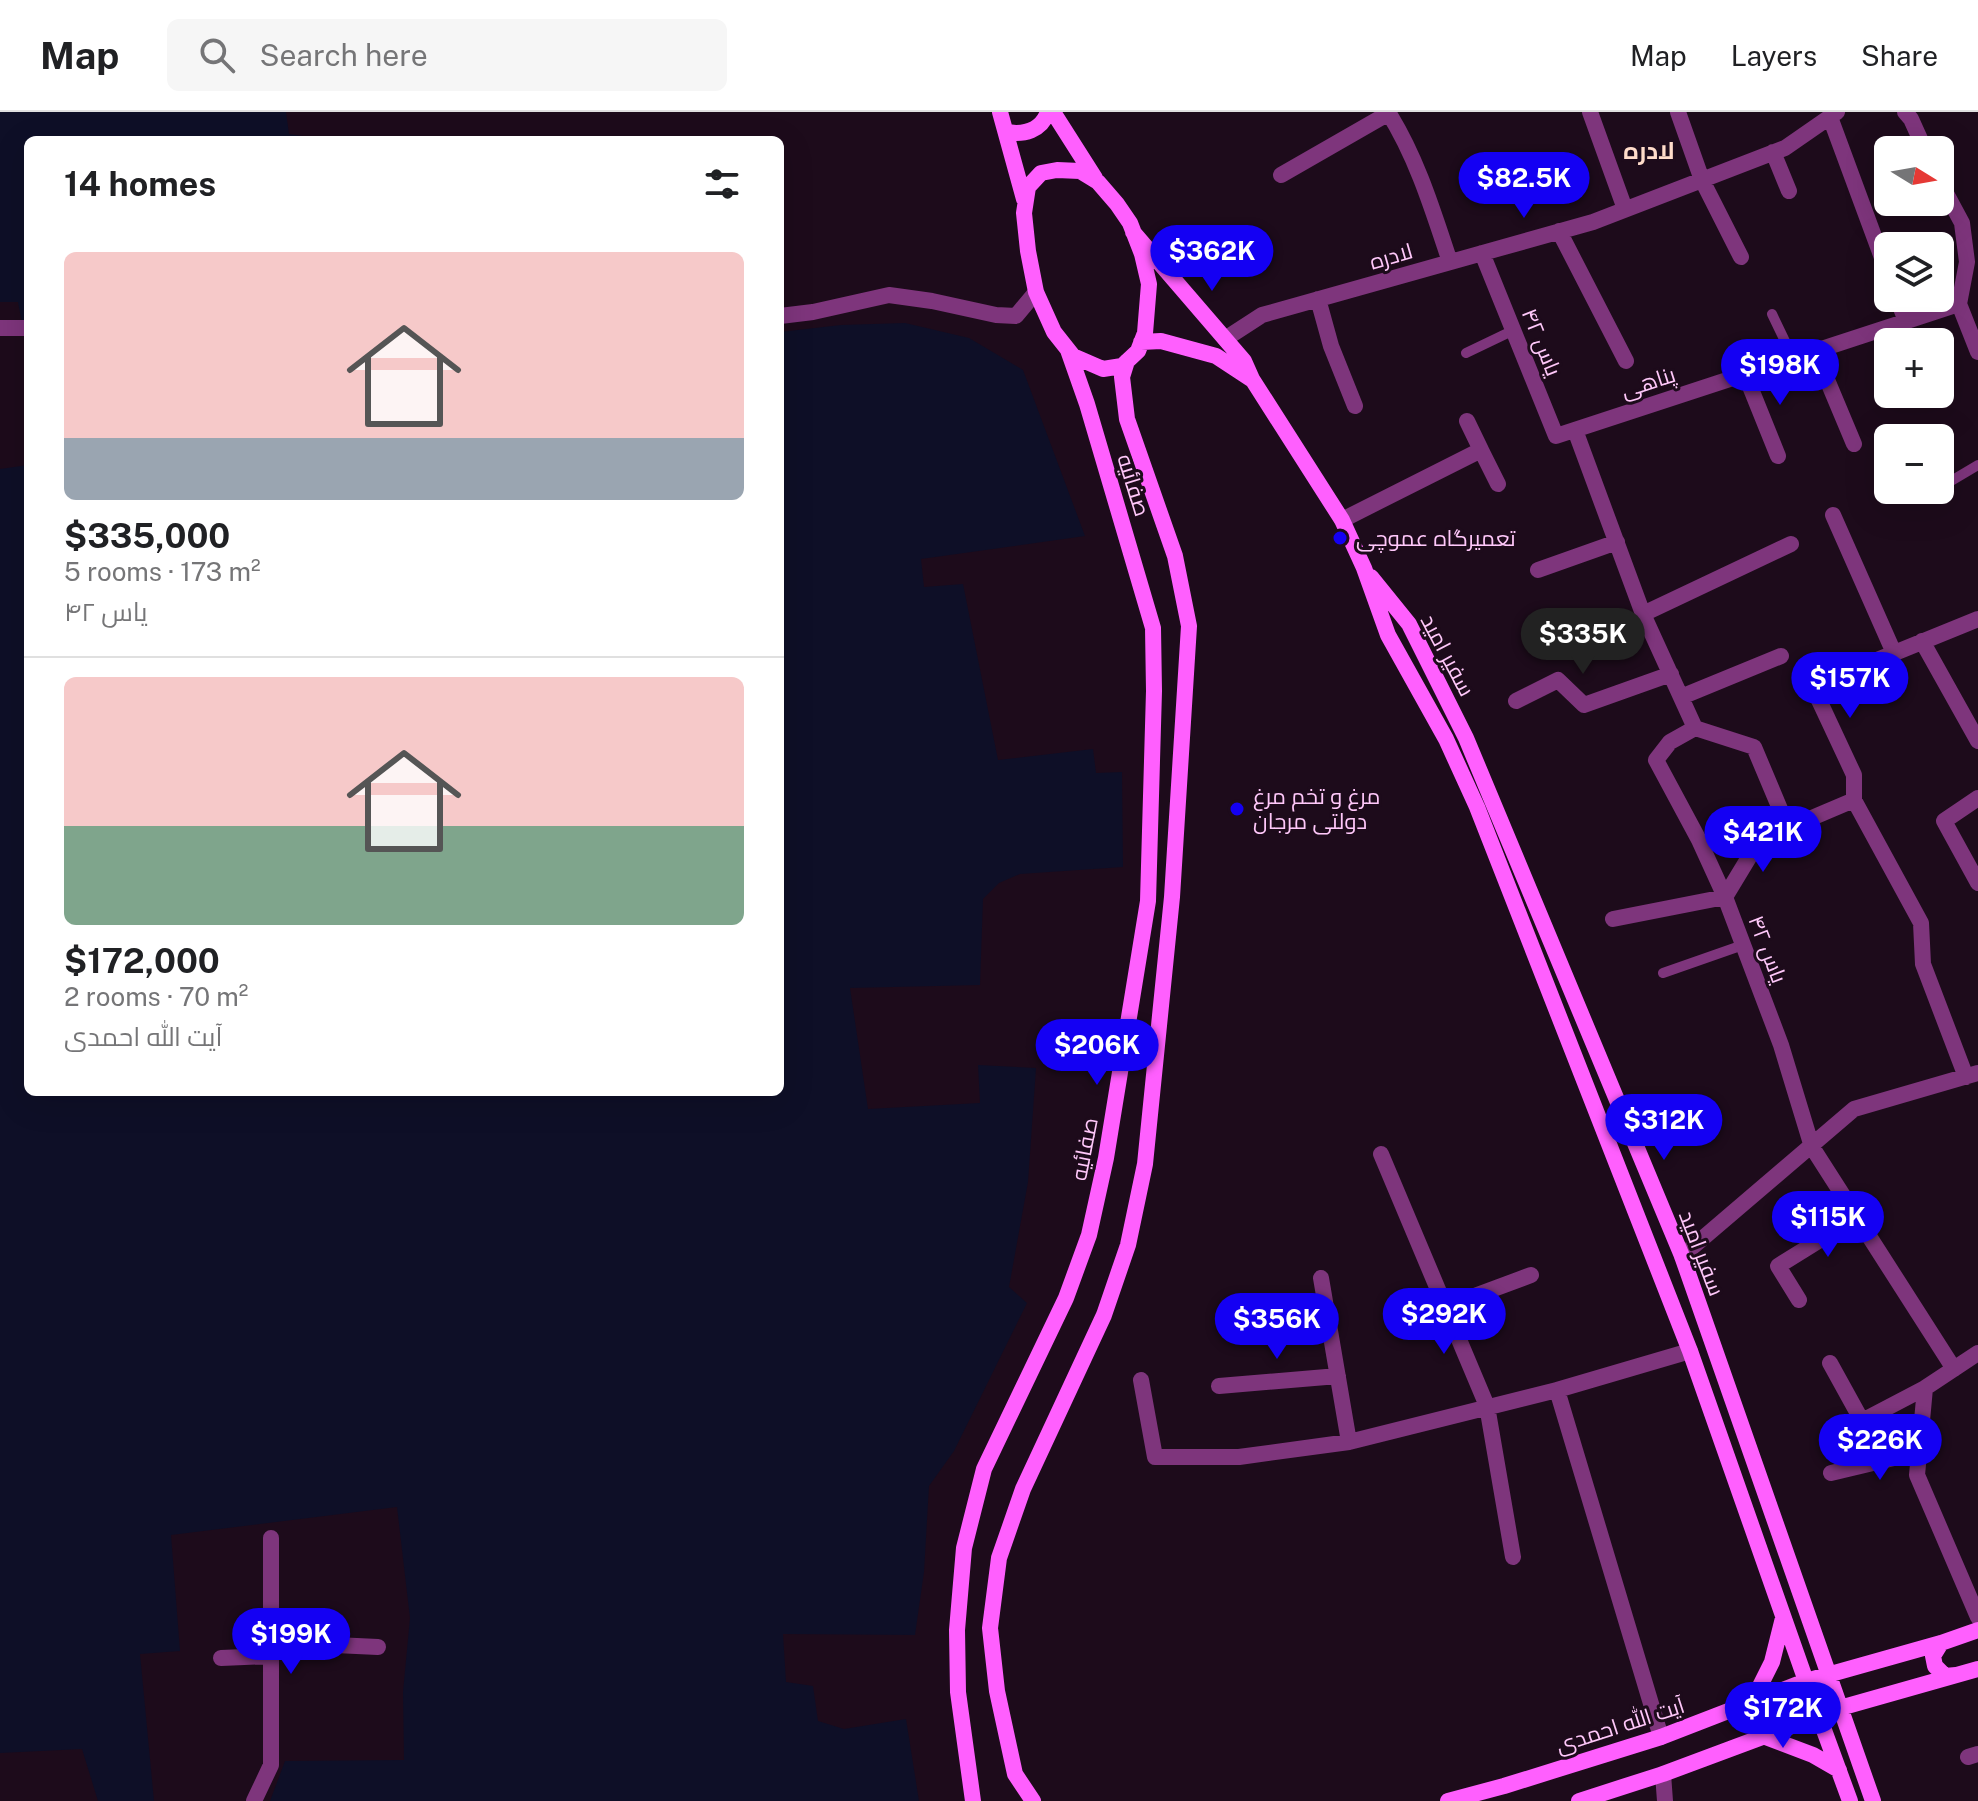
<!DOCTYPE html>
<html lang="en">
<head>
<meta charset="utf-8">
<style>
	:root { --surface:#fff; --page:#f6f6f6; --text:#202124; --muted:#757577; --line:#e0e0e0; --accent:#1400f3 }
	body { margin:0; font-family:"Public Sans",Cairo,sans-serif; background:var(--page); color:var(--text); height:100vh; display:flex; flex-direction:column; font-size:30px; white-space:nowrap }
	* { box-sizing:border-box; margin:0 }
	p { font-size:26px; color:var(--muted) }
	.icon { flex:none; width:44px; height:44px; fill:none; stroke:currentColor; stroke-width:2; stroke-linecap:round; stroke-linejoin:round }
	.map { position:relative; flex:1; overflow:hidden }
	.details { position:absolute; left:24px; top:24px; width:760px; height:960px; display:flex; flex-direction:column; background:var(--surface); border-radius:12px; box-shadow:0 8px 32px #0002 }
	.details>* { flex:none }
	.needle { width:52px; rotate:101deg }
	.tools { position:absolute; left:1874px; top:24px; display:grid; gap:16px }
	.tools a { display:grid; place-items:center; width:80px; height:80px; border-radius:12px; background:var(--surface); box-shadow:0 8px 32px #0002; font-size:40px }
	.price { position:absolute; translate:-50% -68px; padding:0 18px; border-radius:28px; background:var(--accent); color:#fff; font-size:26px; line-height:52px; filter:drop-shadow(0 2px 4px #0008) }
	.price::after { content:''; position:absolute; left:50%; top:48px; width:24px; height:18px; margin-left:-12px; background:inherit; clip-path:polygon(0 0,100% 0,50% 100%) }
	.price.on { background:#222; color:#fff }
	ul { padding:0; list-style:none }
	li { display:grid; align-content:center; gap:16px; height:424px; padding:0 40px }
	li+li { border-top:2px solid var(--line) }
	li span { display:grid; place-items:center; height:248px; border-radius:12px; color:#555 }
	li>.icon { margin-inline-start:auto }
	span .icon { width:144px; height:144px; fill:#fffc; stroke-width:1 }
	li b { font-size:34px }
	h2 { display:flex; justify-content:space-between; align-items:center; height:96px; padding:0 40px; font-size:34px }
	header { display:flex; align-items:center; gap:48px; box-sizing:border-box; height:112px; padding:0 40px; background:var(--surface); border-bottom:2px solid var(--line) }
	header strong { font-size:38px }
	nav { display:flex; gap:44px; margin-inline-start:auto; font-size:28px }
	.search { width:560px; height:72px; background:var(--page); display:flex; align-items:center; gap:20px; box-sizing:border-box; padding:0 28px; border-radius:12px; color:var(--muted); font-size:30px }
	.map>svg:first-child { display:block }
	.green { fill:#0e0f27 }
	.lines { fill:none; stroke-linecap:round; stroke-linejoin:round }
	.lane { stroke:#7e357c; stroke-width:10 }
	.street { stroke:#7e357c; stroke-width:16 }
	.secondary { stroke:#ff5ffe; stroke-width:16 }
	.poi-dot { fill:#1400f3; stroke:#1d0b1b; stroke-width:3 }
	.labels { text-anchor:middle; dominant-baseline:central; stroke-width:6; stroke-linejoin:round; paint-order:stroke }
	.street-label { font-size:22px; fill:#ffc8fa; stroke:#1d0b1b }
	.poi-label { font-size:22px; fill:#ffc8fa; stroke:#1d0b1b; text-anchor:start }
	.neighbourhood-label { font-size:24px; font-weight:bold; fill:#ffdcca; stroke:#1d0b1b }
</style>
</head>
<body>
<header>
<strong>Map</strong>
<div class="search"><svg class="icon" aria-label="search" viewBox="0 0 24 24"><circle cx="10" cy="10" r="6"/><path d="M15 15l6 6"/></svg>Search here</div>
<nav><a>Map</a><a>Layers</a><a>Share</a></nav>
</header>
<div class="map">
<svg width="1978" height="1689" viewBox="0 0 1978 1689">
	<rect width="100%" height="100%" fill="#1d0b1b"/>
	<path class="green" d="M0,0h286l3,22 21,3v3h-282v190l-5,-1 -5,-27h-18z
		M905,211l64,15 54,32 62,166 -164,23 3,28 39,-3 35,176 95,-11 3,24 26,-1 1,95 -103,7 -21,9 -16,16 -3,86 -130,3 18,121 112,-6 -2,-38 58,3 -8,114 -19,105 18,16 -73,148 -25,35 -5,86 -9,63 -132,-1 3,48 27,4 5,35 26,8 62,-10 13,82h-649l15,-40 119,-1 -1,-68 7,-74 -13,-111 -226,28 9,116 -40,3 14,147h-56l-16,-52 -82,4v-1284l28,-4v627h752v-760l61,-7z"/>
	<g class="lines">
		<path class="lane" d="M1772,202l21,44
			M1466,241l48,-23
			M1946,372l32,-19
			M1663,861l80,-28"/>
		<path class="street" d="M1388,0c29,46 45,99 62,150
			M1590,0l35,97
			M1678,0l24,68 39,77
			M1905,0l6,7 14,31
			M1830,5l58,157
			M1773,40l16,39
			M1281,63l108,-62
			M1940,70l22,41 5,39 -8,42
			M1559,119l67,130
			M1482,141l74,183 403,-132 19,48
			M1897,186l9,23
			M1318,187l13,47 24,60
			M780,204l33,-4 76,-17 43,6 64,14 20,1 20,-24
			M0,216h28
			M1225,227l37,-24 331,-93 192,-74 52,-36
			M1815,239l39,93
			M1745,262l33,82
			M1467,309l14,29
			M1575,318l68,184 52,114 59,19 34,81 -37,26 -26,43 56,148 31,102 142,222
			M1833,403l61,138
			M1342,408l139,-70 17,34
			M1538,458l79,-28
			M1643,502l148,-70
			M1922,529l56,100
			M1681,585l100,-41
			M1516,589l42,-21 26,25 87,-31
			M1978,686l-34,23 34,62
			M1854,688l67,123 2,41 43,113
			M1788,716l66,-28v-25l-36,-77 15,-20 145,-59
			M1613,807l112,-22 -26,-57 -43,-80 14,-18 25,-14
			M1381,1042l106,252 26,151
			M1682,1144l172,-147 124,-36
			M1321,1166l28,164
			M1799,1188l-21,-34 79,-49
			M1445,1195l86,-32
			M1978,1241l-53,35 -8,87 61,142
			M1830,1251l32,58 63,-33
			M1141,1268l14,77h84l110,-15 208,-52 133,-39
			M1219,1274l119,-10
			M1557,1278l104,347
			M1831,1361l88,-21
			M271,1530l107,5
			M221,1546l50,-2
			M1968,1645l10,-3
			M1663,1662l2,27
			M254,1689l17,-36v-227"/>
		<path class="secondary" d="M1000,0l24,87
			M1053,0l42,66
			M1006,20c18,3 35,-1 42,-20
			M1057,58l23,1 18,11 19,22 13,19 12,31 7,30 -4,49 -7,18 -16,15 -19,3 -30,-13 -19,-24 -18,-40 -8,-41 -4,-38 4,-26 13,-14z
			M1133,120l111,129 8,18 90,141 22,48 24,67 58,104 31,68 213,544 116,330 44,120
			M1141,230l20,-1 55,15 35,23
			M1371,465l38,47 57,114 216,518 191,545
			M1783,1506l-11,44 -20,40 21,4c5,15 0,19 -10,30l50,19 26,15
			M1941,1531l-8,13 2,10 10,10 11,-1
			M973,1689l-15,-109 -1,-62 7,-82 20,-79 82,-171 23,-63 17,-77 42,-257 6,-210 -1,-63 -66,-224 -19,-54
			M1033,1689l-18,-27 -18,-83 -7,-63 9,-70 24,-69 81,-174 24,-70 17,-81 27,-267 17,-271 -14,-70 -48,-137 -5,-42 5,-16
			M1448,1689l56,-15 157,-49 145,-56 135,-38 37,-13
			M1579,1689l84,-27 177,-66 138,-39"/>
	</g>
	<g class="poi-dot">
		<circle cx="1340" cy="426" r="8"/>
		<circle cx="1237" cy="697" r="8"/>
	</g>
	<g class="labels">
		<g class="street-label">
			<text transform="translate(1391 144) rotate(-16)">لادره</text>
			<text transform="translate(1542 230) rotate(68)">یاس ۴۲</text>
			<text transform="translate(1648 270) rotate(-18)">پناهی</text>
			<text transform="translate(1134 373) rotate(73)">صفائیه</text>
			<text transform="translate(1448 543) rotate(62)">سفیر امید</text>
			<text transform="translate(1768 837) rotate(69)">یاس ۴۲</text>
			<text transform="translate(1084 1037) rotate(-79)">صفائیه</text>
			<text transform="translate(1702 1141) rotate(69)">سفیر امید</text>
			<text transform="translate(1620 1613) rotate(-18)">آیت الله احمدی</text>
		</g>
		<g class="poi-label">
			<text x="1356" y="426">تعمیرگاه عموچی</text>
			<text x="1253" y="684">مرغ و تخم مرغ<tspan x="1253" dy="25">دولتی مرجان</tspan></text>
		</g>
		<g class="neighbourhood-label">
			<text x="1649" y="38">لادره</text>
		</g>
	</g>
</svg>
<div class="tools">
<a><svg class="needle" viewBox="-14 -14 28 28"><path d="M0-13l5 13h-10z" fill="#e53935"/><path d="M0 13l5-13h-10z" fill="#757577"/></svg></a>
<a><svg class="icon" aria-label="layers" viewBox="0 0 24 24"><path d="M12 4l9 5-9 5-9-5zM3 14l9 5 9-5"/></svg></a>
<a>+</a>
<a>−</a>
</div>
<b class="price" style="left:1524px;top:108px">$82.5K</b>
<b class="price" style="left:1212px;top:181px">$362K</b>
<b class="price" style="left:1780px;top:295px">$198K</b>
<b class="price on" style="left:1583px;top:564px">$335K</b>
<b class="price" style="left:1850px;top:608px">$157K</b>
<b class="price" style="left:1763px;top:762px">$421K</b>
<b class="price" style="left:1097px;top:975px">$206K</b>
<b class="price" style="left:1664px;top:1050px">$312K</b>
<b class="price" style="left:1828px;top:1147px">$115K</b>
<b class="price" style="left:1444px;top:1244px">$292K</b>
<b class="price" style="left:1277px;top:1249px">$356K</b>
<b class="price" style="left:1880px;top:1370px">$226K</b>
<b class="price" style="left:291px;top:1564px">$199K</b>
<b class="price" style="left:1783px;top:1638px">$172K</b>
<section class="details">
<h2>14 homes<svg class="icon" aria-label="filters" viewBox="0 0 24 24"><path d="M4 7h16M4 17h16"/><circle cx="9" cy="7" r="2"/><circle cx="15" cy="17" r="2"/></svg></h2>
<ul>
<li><span style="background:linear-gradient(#f6c9c9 75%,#9aa5b1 0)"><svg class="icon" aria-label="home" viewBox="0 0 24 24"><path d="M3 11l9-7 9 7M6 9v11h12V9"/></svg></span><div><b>$335,000</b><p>5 rooms · 173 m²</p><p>یاس ۴۲</p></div></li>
<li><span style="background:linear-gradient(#f6c9c9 60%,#7fa58c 0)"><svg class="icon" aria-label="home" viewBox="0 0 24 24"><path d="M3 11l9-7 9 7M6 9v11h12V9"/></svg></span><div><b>$172,000</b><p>2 rooms · 70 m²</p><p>آیت الله احمدی</p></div></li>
</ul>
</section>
</div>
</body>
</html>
